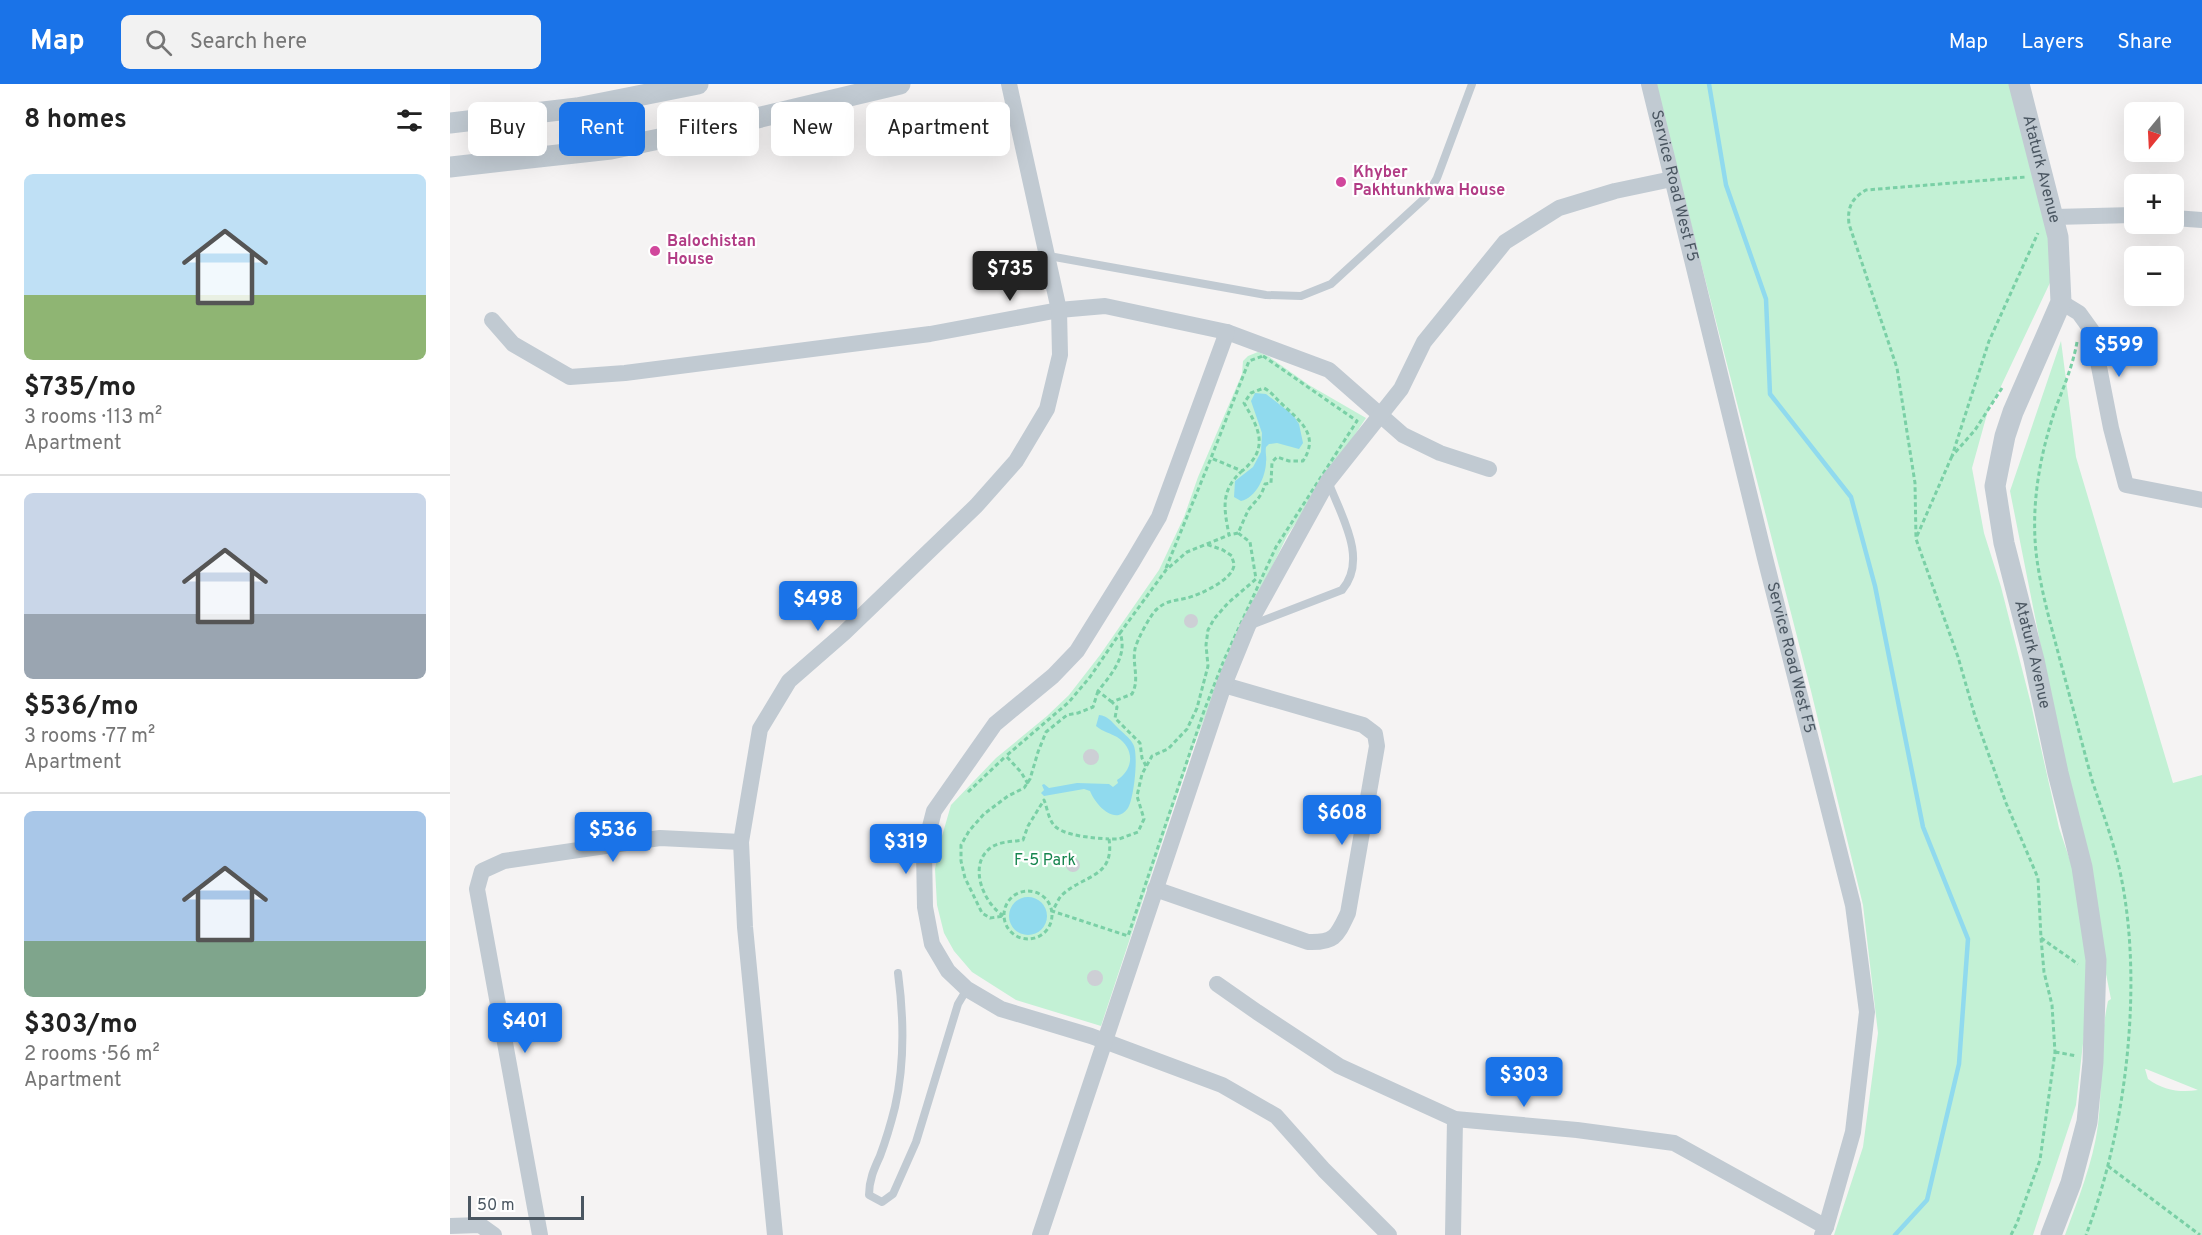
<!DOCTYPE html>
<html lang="en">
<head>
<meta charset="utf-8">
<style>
	:root { --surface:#fff; --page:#f2f2f2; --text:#222; --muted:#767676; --line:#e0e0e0; --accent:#1a73e8 }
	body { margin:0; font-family:Overpass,sans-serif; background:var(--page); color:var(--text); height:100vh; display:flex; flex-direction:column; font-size:22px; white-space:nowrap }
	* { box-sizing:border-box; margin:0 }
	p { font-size:20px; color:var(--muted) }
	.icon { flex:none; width:33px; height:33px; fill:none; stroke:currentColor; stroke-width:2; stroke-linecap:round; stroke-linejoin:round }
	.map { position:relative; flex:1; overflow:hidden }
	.drawer { display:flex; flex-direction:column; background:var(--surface); width:450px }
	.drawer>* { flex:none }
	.hud { position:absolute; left:18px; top:18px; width:570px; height:54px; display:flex; gap:12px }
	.needle { width:39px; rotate:198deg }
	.controls { position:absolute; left:1674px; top:18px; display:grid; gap:12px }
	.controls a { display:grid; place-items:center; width:60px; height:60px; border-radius:9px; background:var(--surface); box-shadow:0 6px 24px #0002; font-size:30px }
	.scale { position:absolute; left:18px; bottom:15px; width:116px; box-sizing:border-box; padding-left:6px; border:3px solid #4a5661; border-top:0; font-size:16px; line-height:21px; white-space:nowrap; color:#4a5661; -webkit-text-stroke:4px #fff; paint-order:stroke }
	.price { position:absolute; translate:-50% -51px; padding:0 14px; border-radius:6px; background:var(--accent); color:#fff; font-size:20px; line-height:39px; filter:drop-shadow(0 2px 3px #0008) }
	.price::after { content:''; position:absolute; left:50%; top:36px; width:18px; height:14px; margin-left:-9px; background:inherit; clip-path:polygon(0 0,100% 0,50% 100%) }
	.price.selected { background:#222; color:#fff }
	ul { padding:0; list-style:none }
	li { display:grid; align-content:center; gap:12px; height:318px; padding:0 24px }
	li+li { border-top:2px solid var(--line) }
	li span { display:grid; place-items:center; height:186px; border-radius:9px; color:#555 }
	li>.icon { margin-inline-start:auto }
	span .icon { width:108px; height:108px; fill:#fffc; stroke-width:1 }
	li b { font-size:26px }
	h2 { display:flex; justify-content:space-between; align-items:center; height:72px; padding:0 24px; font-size:26px }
	.pill { padding:0 21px; border-radius:9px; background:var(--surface); box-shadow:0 6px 24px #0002; font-size:21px; line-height:54px }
	.pill.selected { background:var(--accent); color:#fff }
	header { display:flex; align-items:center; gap:36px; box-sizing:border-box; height:84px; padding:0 30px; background:var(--accent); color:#fff }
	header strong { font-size:28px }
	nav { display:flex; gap:33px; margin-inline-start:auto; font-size:21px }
	.search { width:420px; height:54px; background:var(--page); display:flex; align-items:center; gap:15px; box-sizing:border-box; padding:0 21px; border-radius:9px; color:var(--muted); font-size:22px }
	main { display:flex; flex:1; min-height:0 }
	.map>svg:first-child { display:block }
	.green { fill:#c3f1d5; fill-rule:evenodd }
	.water { fill:#90daee }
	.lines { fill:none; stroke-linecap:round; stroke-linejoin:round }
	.stream { stroke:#90daee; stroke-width:4.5 }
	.building { fill:#cdcfd5 }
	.path { stroke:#7ad0a6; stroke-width:3; stroke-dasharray:4.5 3; stroke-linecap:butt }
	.service { stroke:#c1cad2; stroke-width:8 }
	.minor { stroke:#c1cad2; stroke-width:16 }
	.tertiary { stroke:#c1cad2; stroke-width:21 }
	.hotel-dot { fill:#d1479c; stroke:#fff; stroke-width:2 }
	.labels { text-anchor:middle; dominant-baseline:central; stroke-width:4.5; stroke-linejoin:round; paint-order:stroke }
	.street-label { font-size:16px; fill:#4a5661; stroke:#fff }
	.hotel-label { font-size:16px; font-weight:bold; fill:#b23c85; stroke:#fff; text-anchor:start }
	.park-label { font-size:16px; fill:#17864f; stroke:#fff }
</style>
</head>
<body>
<header>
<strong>Map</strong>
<div class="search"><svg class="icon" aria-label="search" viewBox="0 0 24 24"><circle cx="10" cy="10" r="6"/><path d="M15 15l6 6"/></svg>Search here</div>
<nav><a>Map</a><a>Layers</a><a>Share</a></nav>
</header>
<main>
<section class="drawer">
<h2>8 homes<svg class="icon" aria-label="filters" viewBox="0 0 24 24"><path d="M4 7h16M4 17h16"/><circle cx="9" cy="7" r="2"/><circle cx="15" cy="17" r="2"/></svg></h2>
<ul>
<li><span style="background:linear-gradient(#bfe0f5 65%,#8fb573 0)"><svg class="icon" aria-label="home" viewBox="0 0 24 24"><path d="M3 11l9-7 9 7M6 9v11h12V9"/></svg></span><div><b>$735/mo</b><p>3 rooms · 113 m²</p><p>Apartment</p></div></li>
<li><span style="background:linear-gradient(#c9d6e8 65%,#9aa5b1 0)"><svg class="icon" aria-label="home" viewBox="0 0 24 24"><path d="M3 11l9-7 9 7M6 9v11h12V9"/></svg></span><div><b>$536/mo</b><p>3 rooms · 77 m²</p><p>Apartment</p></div></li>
<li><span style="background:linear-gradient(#a9c7e8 70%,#7fa58c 0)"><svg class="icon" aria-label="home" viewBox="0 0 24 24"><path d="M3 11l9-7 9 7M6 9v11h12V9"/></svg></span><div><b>$303/mo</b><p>2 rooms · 56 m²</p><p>Apartment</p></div></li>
</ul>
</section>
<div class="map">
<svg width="1752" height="1151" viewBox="0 0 1752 1151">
	<rect width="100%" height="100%" fill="#f5f3f3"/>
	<path class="green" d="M1205,0h358l43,186 -62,131 -5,6 -17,61 12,65 17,54 30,117 28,124 15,44 17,101 -15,132 -43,130h-199l29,-88 15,-114 -15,-128 -52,-214z
		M1611,257l15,116 97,326 29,-8v460h-137c13,-36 28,-72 33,-110 5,-41 1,-84 10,-124l3,-2 -101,-508zM1695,985h1l52,21c-18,3 -35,0 -50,-11z
		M808,268l10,4 41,29 57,33 -79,118 -56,115 -37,94 -93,281 -85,-26 -44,-28 -18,-21 -10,-18 -7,-28 -2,-36 5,-26 11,-38 45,-47 51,-42 22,-21 31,-40 59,-85 25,-53 14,-40 44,-103 1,-13 5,-5z"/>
	<path class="water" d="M805,309l11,1 27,21 6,9 4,19 -4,6 -22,-6 -8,1 -3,3c-1,6 1,10 0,15 0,14 -10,36 -25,39l-7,-4 1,-16 18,-14 8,-15 1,-19 -11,-32z
		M649,631c9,1 12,6 18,12 5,5 13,11 16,17 6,9 1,55 -5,64 -13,19 -33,-4 -38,-17l-6,-2 -40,7 -3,-3 3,-3 -2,-5 2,-1 5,4 28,-5 32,1 4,3 5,-4 -1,-3c17,-11 18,-31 0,-43 -7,-4 -14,-5 -21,-11z
		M559 832a19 19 0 1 1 38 0a19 19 0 1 1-38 0Z"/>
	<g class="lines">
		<path class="stream" d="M1259,0l17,101 40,114 4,95 81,103 24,89 48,241 45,112 -9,125 -32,136 -32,35"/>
	</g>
	<path class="building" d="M734 537a7 7 0 1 1 14 0a7 7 0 1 1-14 0Z
		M633 673a8 8 0 1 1 16 0a8 8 0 1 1-16 0Z
		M616 781a7 7 0 1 1 14 0a7 7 0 1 1-14 0Z
		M637 894a8 8 0 1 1 16 0a8 8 0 1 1-16 0Z"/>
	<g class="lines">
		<path class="path" d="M1627,258c-4,23 -13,44 -21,65 -16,47 -25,96 -20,145 4,36 15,73 24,108 11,40 21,80 32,120 8,25 17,49 24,75 30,113 12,271 -30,380
			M813,272l94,65 -81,126 -52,113 -20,51 -76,225 -76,-25c4,-5 6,-12 10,-16 21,-20 53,-17 47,-56h10l19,-7 6,-13 -7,-23 5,-22 10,-18 16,-7 19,-20 10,-21 11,-42 -2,-21 2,-15 6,-11 14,-16 28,-24 -6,-37 -12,-9c4,-8 7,-17 11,-24 8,-10 12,-11 16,-25l6,-1 1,-21 5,-5 12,4h14c17,-26 -3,-40 -21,-57 -7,-6 -9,-11 -18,-16l-13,5 -7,10c16,27 25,46 -2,68l-31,-13 38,-97z
			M1552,304l-27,42 -23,26 37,-115 49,-108
			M788,449l-9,2c-5,-27 -9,-44 13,-64
			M1467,452l35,-80
			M716,484l45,-110
			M648,607l-5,16 -15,6 -11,2 -21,17 -8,20 -8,27 -6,9 -16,8 -24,18 -15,17 -8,14v16l4,17 17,35 8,5 14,-2c-19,-11 -35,-47 -17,-65 9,-10 24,-9 36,-11l5,-14 16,-26c3,7 4,17 9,24 8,12 41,14 56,15
			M662,618l-14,-11c14,-17 30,-36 22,-58l46,-63 21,-18 42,-17
			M696,682l-4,-8 -2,-15 -25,-25 2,-11 -5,-5 20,-8c8,-15 0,-29 3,-45 2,-9 15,-34 22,-40 10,-9 18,-8 30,-11 12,-3 46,-18 47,-33 0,-3 -2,-6 -2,-9l-9,-6 -17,-6
			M578,700l-7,-12 -15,-16 63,-54 21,-25 30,-44
			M518,708l38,-36
			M554 831a24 24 0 1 1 48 0a24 24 0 1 1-48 0Z
			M1591,854l37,26
			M1605,968l22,4
			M1658,1082l92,69
			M1561,1151l6,-12 23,-63 15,-108 -3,-47 -8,-33 -3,-34 -3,-60 -32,-75 -31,-87 -17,-59 -42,-118 -1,-56 -18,-115 -48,-144c-2,-17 3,-26 17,-34l160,-13"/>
		<path class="service" d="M599,172l217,39 35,1 30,-12 95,-87 11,-19 35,-94
			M801,541l91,-35c27,-31 -2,-76 -14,-109
			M448,889c6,45 7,90 -3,134 -4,16 -9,33 -15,49 -6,13 -11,24 -11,39l13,7 11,-8 23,-52 42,-138 9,-15"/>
		<g class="minor">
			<path id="s1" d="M1199,0l116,474 88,347 14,107 -14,120 -27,95 -4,8"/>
			<path d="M1604,133l80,-2"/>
			<path d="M1724,134l28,2"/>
			<path d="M1611,218l18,11 13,18 19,97 15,57 76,15"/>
			<path d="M42,236l21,24 57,33 55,-4 305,-39 129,-24 46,-4 122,26 102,38 74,65 37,18 49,16"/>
			<path d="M777,248l-68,185 -26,44 -56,90 -24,25 -58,48 -61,87 -10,39 1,57 7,37 16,27 19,18 34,20 90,27 131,49 54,31 48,54 65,65"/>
			<path d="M705,805l153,53c27,1 29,-6 40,-29l29,-167 -2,-12 -12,-9 -139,-40"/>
			<path d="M767,900l40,28 82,54 116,53 122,11 97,13 152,84"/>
			<path d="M0,1142l30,-1 14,10"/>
			<path d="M90,1151l-63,-346 5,-18 22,-10 156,-23 81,4"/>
			<path d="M325,1151l-30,-308 -4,-85 19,-113 29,-48 55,-48 132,-127 40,-45 31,-52 13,-54 -1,-45 -50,-226"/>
			<path d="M590,1151l184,-550 24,-59 80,-145 73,-92 23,-47 81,-100 54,-34 56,-17 57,-12"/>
			<path d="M1003,1151l2,-116"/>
		</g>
		<g class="tertiary">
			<path id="s2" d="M1569,0l39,153 3,65 -48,110 -8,24 -10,50 9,57 30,117 24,113 24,94 14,93 -3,102 -6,60 -16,61 -20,52"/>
			<path d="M0,39l127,-15 121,-24"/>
			<path d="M0,83l161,-18 125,-26 164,-39"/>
		</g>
	</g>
	<g class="hotel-dot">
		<circle cx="891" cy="98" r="6"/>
		<circle cx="205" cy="167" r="6"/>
	</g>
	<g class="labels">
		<g class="street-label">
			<text stroke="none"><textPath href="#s2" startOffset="88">Ataturk Avenue</textPath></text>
			<text stroke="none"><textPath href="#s1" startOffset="105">Service Road West F5</textPath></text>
			<text stroke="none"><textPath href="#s2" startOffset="592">Ataturk Avenue</textPath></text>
			<text stroke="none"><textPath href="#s1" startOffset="591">Service Road West F5</textPath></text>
		</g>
		<g class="hotel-label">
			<text x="903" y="89">Khyber<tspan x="903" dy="18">Pakhtunkhwa House</tspan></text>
			<text x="217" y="158">Balochistan<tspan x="217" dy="18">House</tspan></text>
		</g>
		<g class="park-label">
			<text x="595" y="777">F-5 Park</text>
		</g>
	</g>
</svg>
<div class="controls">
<a><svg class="needle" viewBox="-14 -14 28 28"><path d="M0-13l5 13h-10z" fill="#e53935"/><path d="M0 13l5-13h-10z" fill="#767676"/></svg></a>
<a>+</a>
<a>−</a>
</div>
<div class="scale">50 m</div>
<b class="price selected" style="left:560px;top:218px">$735</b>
<b class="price" style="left:1669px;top:294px">$599</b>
<b class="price" style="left:368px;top:548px">$498</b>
<b class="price" style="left:892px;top:762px">$608</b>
<b class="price" style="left:163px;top:779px">$536</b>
<b class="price" style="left:456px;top:791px">$319</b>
<b class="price" style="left:75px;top:970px">$401</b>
<b class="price" style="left:1074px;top:1024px">$303</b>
<div class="hud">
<a class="pill">Buy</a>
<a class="pill selected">Rent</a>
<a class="pill">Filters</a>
<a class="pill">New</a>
<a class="pill">Apartment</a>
</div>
</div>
</main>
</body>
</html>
